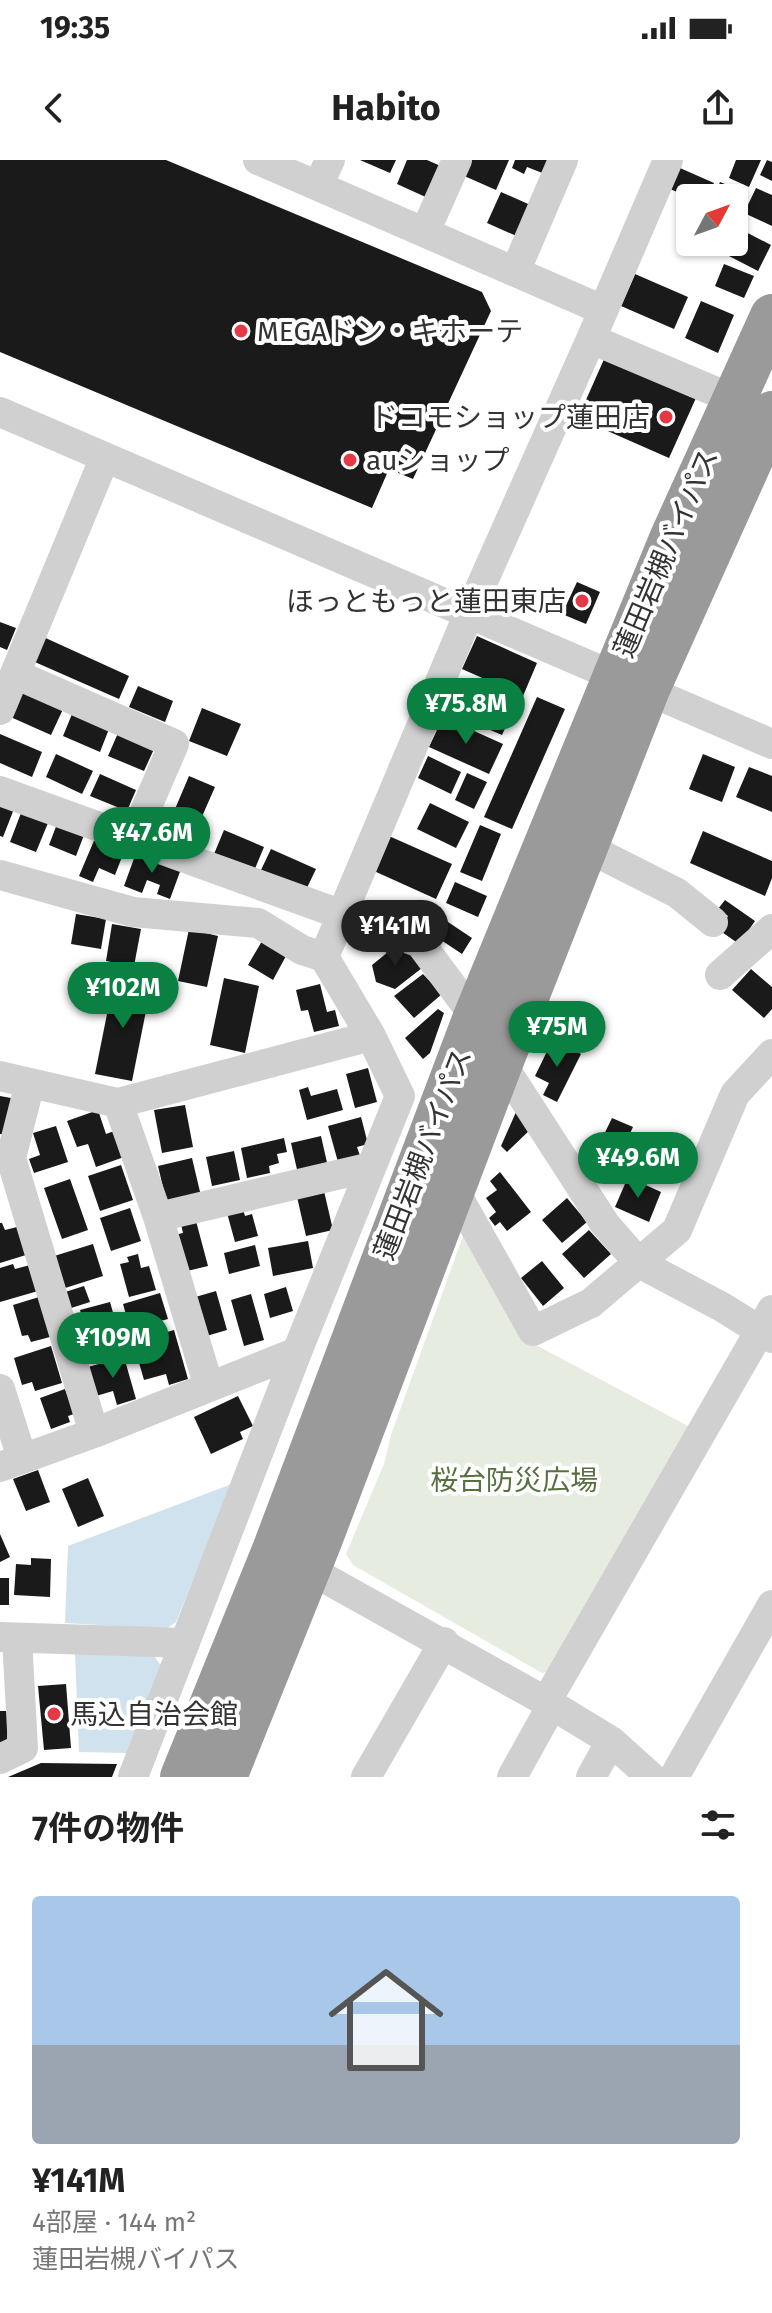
<!DOCTYPE html>
<html lang="ja">
<head>
<meta charset="utf-8">
<style>
	:root { --surface:#fff; --page:#f2f2f2; --text:#222; --muted:#767676; --accent:#0b8043 }
	body { margin:0; font-family:"Fira Sans","Noto Sans JP",sans-serif; background:var(--page); color:var(--text); height:100vh; display:flex; flex-direction:column; font-size:30px; white-space:nowrap }
	* { box-sizing:border-box; margin:0 }
	p { font-size:26px; color:var(--muted) }
	.icon { flex:none; width:44px; height:44px; fill:none; stroke:currentColor; stroke-width:2; stroke-linecap:round; stroke-linejoin:round }
	.map { position:relative; height:1617px; overflow:hidden }
	.sheet { display:flex; flex-direction:column; background:var(--surface); flex:1 }
	.sheet>* { flex:none }
	.needle { width:52px; rotate:49deg }
	.buttons { position:absolute; left:676px; top:24px; display:grid; gap:16px }
	.buttons a { display:grid; place-items:center; width:72px; height:72px; border-radius:8px; background:var(--surface); box-shadow:0 2px 6px #0004; font-size:40px }
	.price { position:absolute; translate:-50% -68px; padding:0 18px; border-radius:28px; background:var(--accent); color:#fff; font-size:26px; line-height:52px; filter:drop-shadow(0 2px 4px #0008) }
	.price::after { content:''; position:absolute; left:50%; top:48px; width:24px; height:18px; margin-left:-12px; background:inherit; clip-path:polygon(0 0,100% 0,50% 100%) }
	.price.on { background:#222; color:#fff }
	ul { padding:0; list-style:none }
	li { display:grid; align-content:center; gap:16px; height:424px; padding:0 32px }
	li span { display:grid; place-items:center; height:248px; border-radius:8px; color:#555 }
	li>.icon { margin-inline-start:auto }
	span .icon { width:144px; height:144px; fill:#fffc; stroke-width:1 }
	li b { font-size:34px }
	h2 { display:flex; justify-content:space-between; align-items:center; height:96px; padding:0 32px; font-size:34px }
	.status { display:flex; justify-content:space-between; align-items:center; height:56px; padding:0 40px; background:var(--surface); direction:ltr }
	.status svg { height:22px; fill:currentColor }
	header { display:flex; justify-content:space-between; align-items:center; height:104px; padding:0 32px; background:var(--surface); font-size:36px; font-weight:700 }
	.map>svg:first-child { display:block }
	.green { fill:#e6ecdf }
	.water { fill:#cfe2ee }
	.building { fill:#1a1a1a }
	.lines { fill:none; stroke-linecap:round; stroke-linejoin:round }
	.minor { stroke:#d0d0d0; stroke-width:30 }
	.highway { stroke:#9a9a9a; stroke-width:44 }
	.poi-dot { fill:#e63946; stroke:#fff; stroke-width:3 }
	.labels { text-anchor:middle; dominant-baseline:central; stroke-width:8; stroke-linejoin:round; paint-order:stroke }
	.poi-label { font-size:28px; fill:#333; stroke:#fff; text-anchor:start }
	.street-label { font-size:28px; fill:#333; stroke:#fff }
	.park-label { font-size:28px; fill:#56703f; stroke:#fff }
</style>
</head>
<body>
<div class="status"><b>19:35</b><svg viewBox="0 0 49 12"><path d="M0 12V9h3v3zM5 12V6h3v6zM10 12V3h3v9zM15 12V0h3v12zM26 1h20v11H26zM47 4h2v5h-2z"/></svg></div>
<header><svg class="icon" aria-label="back" viewBox="0 0 24 24"><path d="M15 5l-7 7 7 7"/></svg>Habito<svg class="icon" aria-label="share" viewBox="0 0 24 24"><path d="M12 15V3M7 8l5-5 5 5M5 13v7h14v-7"/></svg></header>
<div class="map">
<svg width="772" height="1617" viewBox="0 0 772 1617">
	<rect width="100%" height="100%" fill="#fff"/>
	<path class="green" d="M467,1065l67,119 156,83 -135,243 -13,3 -189,-108 -7,-11 38,-90 7,-29z"/>
	<path class="water" d="M232,1324l-56,138 -10,7 -101,-6 3,-77z
		M75,1493l79,3 8,11 -35,86 -48,-1z"/>
	<path class="building" d="M0,0h166l316,132 9,19 -78,168 -24,-10 -17,39 -372,-156z
		M360,0h36l-6,13z
		M407,0h20l16,7 -13,32 -33,-15z
		M468,0h41l-13,30 -34,-15z
		M515,0h36l-6,14 -18,-7 -3,7 -12,-6z
		M736,0h25l-12,27 -20,-9z
		M767,0l5,2v19l-12,-6z
		M680,8l34,15 -7,15h-16l-21,-9z
		M720,22l27,11 -10,23 -3,-1v-17h-20z
		M756,28l16,7v31l-28,-13z
		M501,32l34,15 -14,31 -34,-15z
		M740,69l31,16 -13,26 -31,-16z
		M724,104l30,12 -10,22 -29,-12z
		M635,114l53,23 -14,32 -53,-23z
		M701,141l33,14 -16,38 -33,-15z
		M605,197l91,41 -27,60 -91,-40z
		M577,422l23,10 -14,32 -24,-10z
		M0,462l16,6 -9,22 -7,-3z
		M39,475l90,41 -10,23 -91,-40z
		M477,476l60,27 -14,33 -61,-27z
		M19,526l45,21 -13,28 -45,-20z
		M138,526l35,15 -8,21 -36,-15z
		M477,535l36,16 -11,24 -35,-15z
		M537,537l28,12 -53,120 -28,-12z
		M202,548l39,16 -14,32 -38,-15z
		M72,554l37,15 -9,23 -37,-16z
		M443,557l60,27 -14,30 -60,-27z
		M118,573l36,16 -10,22 -36,-15z
		M0,574l42,18 -10,25 -32,-14z
		M56,594l37,17 -11,23 -36,-17z
		M703,594l32,13 -13,35 -33,-13z
		M428,596l33,16 -10,22 -33,-16z
		M749,607l23,9v36l-36,-15z
		M467,613l20,9 -13,27 -19,-9z
		M100,614l36,16 -9,21 -37,-15z
		M189,616l26,11 -26,59 -25,-11z
		M430,643l39,19 -13,26 -39,-19z
		M0,644l14,5 -11,28 -3,-1z
		M21,653l27,10 -12,29 -26,-10z
		M57,664l27,11 -8,21 -27,-11z
		M480,665l21,9 -19,47 -22,-9z
		M224,670l40,17 -10,24 -40,-17z
		M703,671l69,30v17l-7,18 -75,-33z
		M96,676l29,13 -10,26 -16,-7 -6,14 -14,-6z
		M389,676l63,28 -16,35 -62,-28z
		M271,689l45,20 -10,21 -45,-20z
		M136,693l45,16 -11,30 -13,-5 3,-9 -13,-5 -5,13 -18,-7z
		M455,722l32,14 -9,21 -32,-14z
		M725,740l30,21 -16,23 -20,-14 9,-14 -10,-7z
		M76,754l30,5 -5,30 -30,-5z
		M442,758l30,20 -10,16 -30,-20z
		M112,764l29,5 -7,37 -28,-5z
		M189,769l29,7 -11,51 -29,-6z
		M262,781l24,15 -13,24 -25,-15z
		M393,788l16,4 13,16 -27,21 -19,-7 -4,-17z
		M751,809l21,18v22l-8,9 -32,-28z
		M423,814l19,20 -28,24 -20,-22z
		M224,818l35,8 -14,67 -35,-8z
		M114,819l37,7 -19,95 -37,-7z
		M320,824l7,28 8,-2 4,16 -25,6 -6,-22 -7,1 -5,-21z
		M438,849l6,4 -14,40 -7,6 -18,-21z
		M553,879l28,15 -24,48 -14,-7 6,-12 -14,-7z
		M368,908l9,34 -22,6 -9,-34z
		M308,927l3,9 26,-7 6,21 -36,10 -8,-30z
		M0,936l11,2 -5,37 -6,-1z
		M185,945l8,42 -31,6 -8,-43z
		M98,950l8,24 8,-3 10,26 -28,10 -8,-23 -11,3 -10,-26z
		M516,952l16,16 -25,24 -6,-6z
		M361,957l7,27 -11,3 3,9 -22,6 -10,-36z
		M612,958l21,9 -16,34 -21,-10z
		M56,966l12,36 -34,11 -5,-14 11,-4 -7,-22z
		M321,976l7,31 -30,7 -7,-31z
		M284,978l3,14 -10,2 2,9 -10,3 1,7 -23,5 -6,-30z
		M234,991l6,29 -28,6 -6,-29z
		M192,998l9,38 -34,8 -9,-38z
		M121,1005l12,35 -33,11 -12,-35z
		M500,1012l31,40 -24,19 -7,-9 -5,4 -6,-8 7,-6 -10,-14 11,-8 -7,-9z
		M628,1017l33,15 -12,30 -34,-15z
		M70,1019l18,51 -26,9 -18,-51z
		M324,1031l9,39 -27,6 -9,-39z
		M567,1038l20,24 -25,21 -20,-23z
		M130,1048l11,33 -30,10 -11,-33z
		M243,1049l2,7 7,-2 6,22 -23,6 -8,-29z
		M196,1061l12,45 -25,6 -9,-37 9,-2 -2,-9z
		M0,1063h2l3,7 12,-3 9,28 -26,8z
		M589,1070l22,24 -27,24 -22,-24z
		M308,1081l5,27 -40,8 -5,-28z
		M93,1084l10,32 -41,13 -11,-32z
		M255,1085l5,21 -31,8 -5,-21z
		M138,1094l3,14 8,-2 7,24 -27,7 -9,-33 9,-2 -2,-5z
		M542,1101l22,27 -21,18 -22,-28z
		M13,1104l2,5 15,-4 8,26 -38,11v-34z
		M84,1126l6,16 -22,7 -6,-16z
		M286,1127l7,24 -23,7 -6,-24z
		M216,1131l11,39 -24,7 -11,-39z
		M160,1133l8,26 -38,10 -7,-25z
		M251,1134l13,46 -20,6 -13,-46z
		M39,1137l11,40 -19,5 -3,-7 -6,1 -9,-31z
		M110,1142l14,49 -30,8 -14,-49z
		M174,1170l14,49 -19,6 -3,-11 -22,6 -11,-38z
		M51,1186l11,37 -27,8 -3,-9 -10,3 -8,-27z
		M124,1197l12,42 -19,6 -4,-14 -17,5 -8,-29z
		M65,1229l9,25 -6,2 2,6 -19,7 -11,-31z
		M238,1236l15,30 -13,6 3,7 -32,15 -17,-37z
		M38,1310l12,32 -24,9 -13,-32z
		M88,1318l16,38 -26,11 -16,-38z
		M0,1374l10,23 -10,5z
		M31,1398l20,1 -1,38 -36,-2 2,-31 15,1z
		M0,1418h9v27h-9z
		M66,1524l5,64 -27,2 -6,-64z
		M0,1551h8l-1,33h-7z
		M41,1603l76,1 -5,13h-104z"/>
	<g class="lines">
		<path class="minor" d="M258,0l345,150
			M318,26l12,-26
			M425,72l32,-72
			M515,112l48,-112
			M591,179l142,60
			M0,252l772,332
			M15,514l159,70 -41,95
			M0,550l105,-253
			M0,631l420,152 55,74
			M586,687l91,46 36,29
			M0,715l133,37 125,11 44,27 22,7 47,79 29,60 -103,256 -164,425
			M324,797l145,-344 122,-274 77,-179
			M720,815l52,-46
			M501,903l104,161 34,39 83,44 50,31
			M0,916l118,27 253,-67
			M30,923l-19,75 83,275
			M118,943l40,114 51,170
			M453,1028l80,143 58,-28 86,-73 58,-136 37,-40
			M158,1057l213,-50
			M0,1229l22,69
			M0,1307l94,-34 203,-81
			M294,1401l258,144 59,36 40,36
			M0,1477l185,6
			M546,1542l226,-392
			M0,1599l23,-11 -6,-110
			M366,1617l78,-135
			M512,1617l40,-72
			M591,1617l20,-36
			M674,1617l98,-172"/>
		<path class="highway" d="M182,1617l92,-227 201,-533 196,-478 101,-223
			M225,1617l95,-236 181,-478 147,-374 124,-276"/>
	</g>
	<g class="poi-dot">
		<circle cx="241" cy="171" r="8"/>
		<circle cx="666" cy="257" r="8"/>
		<circle cx="350" cy="300" r="8"/>
		<circle cx="582" cy="441" r="8"/>
		<circle cx="54" cy="1554" r="8"/>
	</g>
	<g class="labels">
		<g class="poi-label">
			<text x="257" y="171">MEGAドン・キホーテ</text>
			<text x="650" y="257" text-anchor="end">ドコモショップ蓮田店</text>
			<text x="366" y="300">auショップ</text>
			<text x="566" y="441" text-anchor="end">ほっともっと蓮田東店</text>
			<text x="70" y="1554">馬込自治会館</text>
		</g>
		<g class="street-label">
			<text transform="translate(666 393) rotate(-67)">蓮田岩槻バイパス</text>
			<text transform="translate(423 994) rotate(-69)">蓮田岩槻バイパス</text>
		</g>
		<g class="park-label">
			<text x="514" y="1320">桜台防災広場</text>
		</g>
	</g>
</svg>
<div class="buttons">
<a><svg class="needle" viewBox="-14 -14 28 28"><path d="M0-13l5 13h-10z" fill="#e53935"/><path d="M0 13l5-13h-10z" fill="#767676"/></svg></a>
</div>
<b class="price" style="left:466px;top:586px">¥75.8M</b>
<b class="price" style="left:152px;top:715px">¥47.6M</b>
<b class="price on" style="left:395px;top:808px">¥141M</b>
<b class="price" style="left:123px;top:870px">¥102M</b>
<b class="price" style="left:557px;top:909px">¥75M</b>
<b class="price" style="left:638px;top:1040px">¥49.6M</b>
<b class="price" style="left:113px;top:1220px">¥109M</b>
</div>
<section class="sheet">
<h2>7件の物件<svg class="icon" aria-label="filters" viewBox="0 0 24 24"><path d="M4 7h16M4 17h16"/><circle cx="9" cy="7" r="2"/><circle cx="15" cy="17" r="2"/></svg></h2>
<ul>
<li><span style="background:linear-gradient(#a9c7e8 60%,#9aa5b1 0)"><svg class="icon" aria-label="home" viewBox="0 0 24 24"><path d="M3 11l9-7 9 7M6 9v11h12V9"/></svg></span><div><b>¥141M</b><p>4部屋 · 144 m²</p><p>蓮田岩槻バイパス</p></div></li>
</ul>
</section>
</body>
</html>
